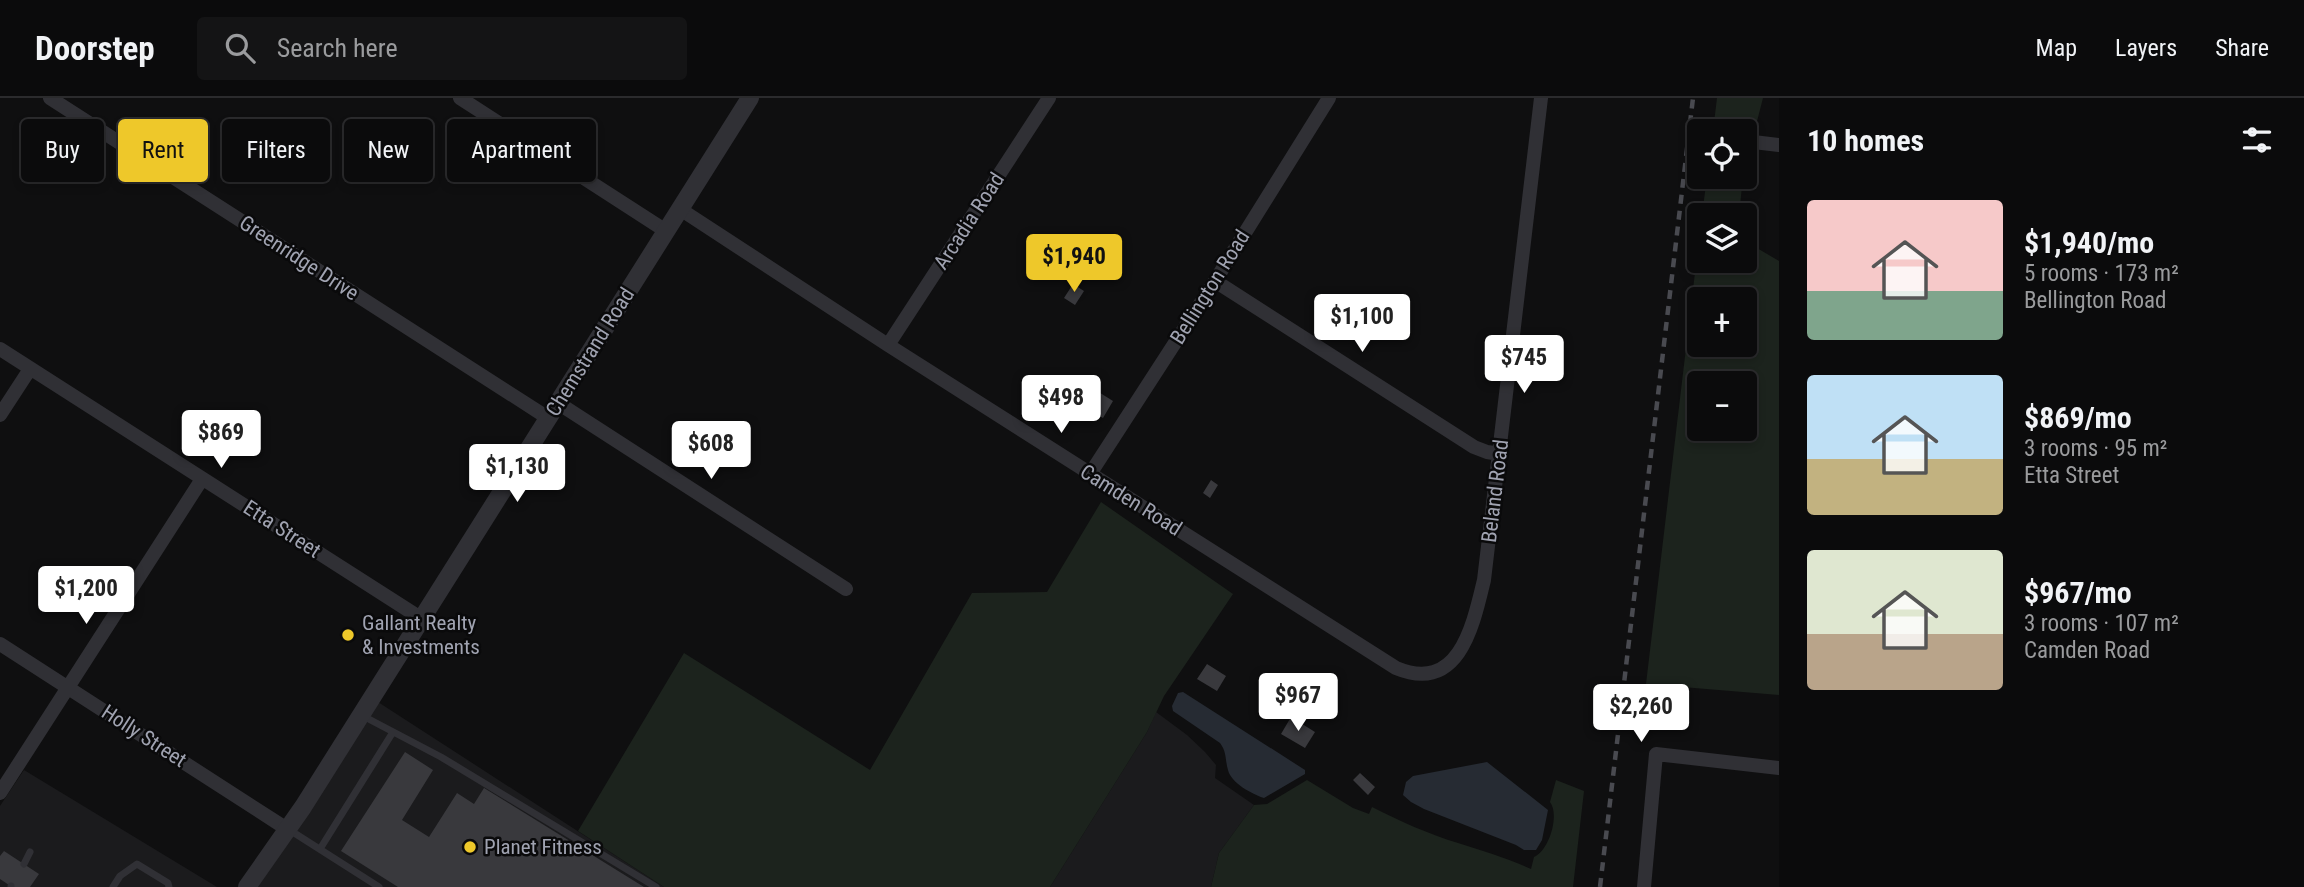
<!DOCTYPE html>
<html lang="en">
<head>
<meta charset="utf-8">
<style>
	:root { --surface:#0b0b0c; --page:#141415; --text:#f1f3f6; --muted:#9a9b9d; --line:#2b2b2d; --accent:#eec82a }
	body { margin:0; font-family:"Roboto Condensed",sans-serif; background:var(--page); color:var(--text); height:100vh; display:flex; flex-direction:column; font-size:26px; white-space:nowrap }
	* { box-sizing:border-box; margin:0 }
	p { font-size:23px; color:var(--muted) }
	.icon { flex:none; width:38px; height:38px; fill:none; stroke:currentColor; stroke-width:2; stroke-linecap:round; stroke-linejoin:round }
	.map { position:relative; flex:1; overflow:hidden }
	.panel { display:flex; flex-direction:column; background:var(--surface); width:525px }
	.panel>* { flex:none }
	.guide { position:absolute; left:21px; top:21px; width:665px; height:63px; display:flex; gap:14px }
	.buttons { position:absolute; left:1687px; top:21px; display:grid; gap:14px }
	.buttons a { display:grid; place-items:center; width:70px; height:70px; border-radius:7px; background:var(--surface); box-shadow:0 4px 10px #0003,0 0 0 2px var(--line); font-size:35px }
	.price { position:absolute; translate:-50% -60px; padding:0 16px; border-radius:7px; background:#fff; color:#222; font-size:23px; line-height:46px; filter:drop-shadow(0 2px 4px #0008) }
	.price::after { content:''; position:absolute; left:50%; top:42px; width:21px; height:16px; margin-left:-10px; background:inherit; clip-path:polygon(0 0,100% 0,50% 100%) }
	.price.on { background:var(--accent); color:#111 }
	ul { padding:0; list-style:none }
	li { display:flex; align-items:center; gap:21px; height:175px; padding:0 28px }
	li span { display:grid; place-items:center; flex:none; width:196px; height:140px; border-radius:7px; color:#555 }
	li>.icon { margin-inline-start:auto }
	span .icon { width:84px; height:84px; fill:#fffc; stroke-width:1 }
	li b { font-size:30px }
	h2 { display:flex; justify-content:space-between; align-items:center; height:84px; padding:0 28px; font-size:30px }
	.chip { padding:0 24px; border-radius:7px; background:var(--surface); box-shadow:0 4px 10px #0003,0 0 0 2px var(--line); font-size:24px; line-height:63px }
	.chip.on { background:var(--accent); color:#111 }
	header { display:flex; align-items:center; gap:42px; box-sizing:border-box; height:98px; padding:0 35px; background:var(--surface); border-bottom:2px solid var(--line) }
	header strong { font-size:33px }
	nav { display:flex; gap:38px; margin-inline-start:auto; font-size:24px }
	.search { width:490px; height:63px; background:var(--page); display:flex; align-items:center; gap:18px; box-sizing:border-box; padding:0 24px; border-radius:7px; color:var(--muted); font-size:26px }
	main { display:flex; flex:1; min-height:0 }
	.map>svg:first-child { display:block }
	.built { fill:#1b1b1d }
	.green { fill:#1c231d; fill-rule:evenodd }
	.water { fill:#262b33 }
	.building { fill:#39393d }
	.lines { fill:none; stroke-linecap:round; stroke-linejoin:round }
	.service { stroke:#303035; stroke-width:7 }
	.minor { stroke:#303035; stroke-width:14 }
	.tertiary { stroke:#303035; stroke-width:18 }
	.rail { stroke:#494a50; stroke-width:4.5; stroke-dasharray:9 7; stroke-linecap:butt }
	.poi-dot { fill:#eec82a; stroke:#0a0a0b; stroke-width:2.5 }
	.labels { text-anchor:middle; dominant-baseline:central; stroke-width:5; stroke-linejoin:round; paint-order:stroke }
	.street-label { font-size:21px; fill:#a0a3b1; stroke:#0a0a0b }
	.poi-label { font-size:21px; fill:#a0a3b1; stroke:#0a0a0b; text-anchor:start }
</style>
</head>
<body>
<header>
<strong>Doorstep</strong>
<div class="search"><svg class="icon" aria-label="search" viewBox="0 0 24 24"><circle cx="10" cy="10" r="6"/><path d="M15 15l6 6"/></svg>Search here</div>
<nav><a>Map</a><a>Layers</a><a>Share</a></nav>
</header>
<main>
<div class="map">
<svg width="1779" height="789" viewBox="0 0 1779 789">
	<rect width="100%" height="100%" fill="#0f0f10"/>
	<path class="built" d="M378,604l286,185h-408z
		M1156,614l31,23 18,17 11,13 -1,13 39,27 -35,48 -8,34h-161l97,-155z
		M24,672l193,117h-217v-81z"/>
	<path class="green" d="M1717,0h46l-9,35 -22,-2h-19z
		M1707,79h36l-4,38h-37z
		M1699,141v22h46v-20l34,20v434l-133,-11zM1745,201v46h-46v-46zM1745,285v46h-46v-46z
		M1101,404l132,92 -69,102 -17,36 -97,155h-386l-86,-56 106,-178 186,117 102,-177 75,-1z
		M1307,682l46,28 16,6 3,-7c28,14 56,27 86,36 25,8 49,15 73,26l3,-12c15,-6 26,-42 16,-55l6,-22 28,11 -11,96h-362l8,-34 35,-48 13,-1z"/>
	<path class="water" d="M1183,594l122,78v4l-41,24c-12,-4 -33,-15 -36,-28 -3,-10 -1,-18 -8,-27l-47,-32 -1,-5 6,-13z
		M1487,664l61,48 -6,30 -6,10h-12l-8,-5 -92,-36 -13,-7 -8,-7 3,-13 7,-6z"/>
	<path class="building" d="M1073,186l11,7 -9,14 -11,-7z
		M1097,293l16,10 -10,17 -17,-9z
		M1211,382l7,5 -8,13 -7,-5z
		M1207,566l19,12 -9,15 -20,-12z
		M1291,619l24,15 -10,16 -24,-14z
		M405,654l28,18 -31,50 27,17 28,-44 17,11 10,-16 160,99h-246l-57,-36z
		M1360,675l15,14 -7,8 -15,-15z
		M4,753l35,23 -9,13h-18l-12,-8v-23z"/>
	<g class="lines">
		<path class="service" d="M361,617l80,42 215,130
			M288,731l91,58
			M320,751l73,-117
			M24,766l6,-12
			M11,789v-1
			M113,789l7,-11 17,-12 31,19 1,4"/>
		<path class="minor" d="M50,0l498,320
			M460,0l206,133
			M1745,43l34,4
			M680,111l208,136 508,323c63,26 77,-42 88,-88l57,-482
			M1215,183l259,166 13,5 13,2
			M888,247l161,-247
			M0,251l422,270
			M558,305l288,186
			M0,317l30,-46
			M1090,376l125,-193 114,-183
			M0,546l287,185
			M0,695l202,-314
			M1644,789l12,-133 123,14"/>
		<path class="tertiary" d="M247,789l56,-80 447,-709"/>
		<path class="rail" d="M1600,789l93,-789"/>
	</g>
	<g class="poi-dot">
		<circle cx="348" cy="537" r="7"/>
		<circle cx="470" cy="749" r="7"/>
	</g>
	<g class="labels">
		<g class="street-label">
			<text transform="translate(969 123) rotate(-57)">Arcadia Road</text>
			<text transform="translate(299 160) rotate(33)">Greenridge Drive</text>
			<text transform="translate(1210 189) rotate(-58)">Bellington Road</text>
			<text transform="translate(590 254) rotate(-58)">Chemstrand Road</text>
			<text transform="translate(1495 393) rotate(-83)">Beland Road</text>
			<text transform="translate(1131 402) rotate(32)">Camden Road</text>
			<text transform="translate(282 431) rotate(33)">Etta Street</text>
			<text transform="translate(144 638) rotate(33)">Holly Street</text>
		</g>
		<g class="poi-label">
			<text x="362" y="525">Gallant Realty<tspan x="362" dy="24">&amp; Investments</tspan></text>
			<text x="484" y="749">Planet Fitness</text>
		</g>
	</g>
</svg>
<div class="buttons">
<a><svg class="icon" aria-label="locate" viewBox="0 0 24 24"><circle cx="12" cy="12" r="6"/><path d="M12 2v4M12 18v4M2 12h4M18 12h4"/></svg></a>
<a><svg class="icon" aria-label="layers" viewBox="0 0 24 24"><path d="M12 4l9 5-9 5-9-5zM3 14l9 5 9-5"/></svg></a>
<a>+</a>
<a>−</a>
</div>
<b class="price on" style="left:1074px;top:196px">$1,940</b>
<b class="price" style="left:1362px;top:256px">$1,100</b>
<b class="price" style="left:1524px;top:297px">$745</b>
<b class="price" style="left:1061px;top:337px">$498</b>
<b class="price" style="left:221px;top:372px">$869</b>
<b class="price" style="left:711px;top:383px">$608</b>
<b class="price" style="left:517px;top:406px">$1,130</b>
<b class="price" style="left:86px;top:528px">$1,200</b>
<b class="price" style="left:1298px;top:635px">$967</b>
<b class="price" style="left:1641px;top:646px">$2,260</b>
<div class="guide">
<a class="chip">Buy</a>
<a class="chip on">Rent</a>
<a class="chip">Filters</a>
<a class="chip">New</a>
<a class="chip">Apartment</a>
</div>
</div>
<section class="panel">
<h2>10 homes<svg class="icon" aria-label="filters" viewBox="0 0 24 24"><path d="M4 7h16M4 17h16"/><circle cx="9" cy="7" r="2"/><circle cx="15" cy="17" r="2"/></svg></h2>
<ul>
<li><span style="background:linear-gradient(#f6c9c9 65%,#7fa58c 0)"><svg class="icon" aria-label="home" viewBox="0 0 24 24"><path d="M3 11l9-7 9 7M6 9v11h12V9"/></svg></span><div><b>$1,940/mo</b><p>5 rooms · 173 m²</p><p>Bellington Road</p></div></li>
<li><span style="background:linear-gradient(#bfe0f5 60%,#c2b280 0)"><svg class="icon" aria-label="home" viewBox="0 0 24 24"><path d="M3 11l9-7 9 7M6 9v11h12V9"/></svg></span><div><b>$869/mo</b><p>3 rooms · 95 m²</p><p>Etta Street</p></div></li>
<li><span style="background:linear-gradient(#dfe7d0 60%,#b9a48a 0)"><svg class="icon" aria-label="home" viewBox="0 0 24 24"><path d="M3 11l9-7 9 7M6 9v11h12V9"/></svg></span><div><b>$967/mo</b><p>3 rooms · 107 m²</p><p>Camden Road</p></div></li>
</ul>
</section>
</main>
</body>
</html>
